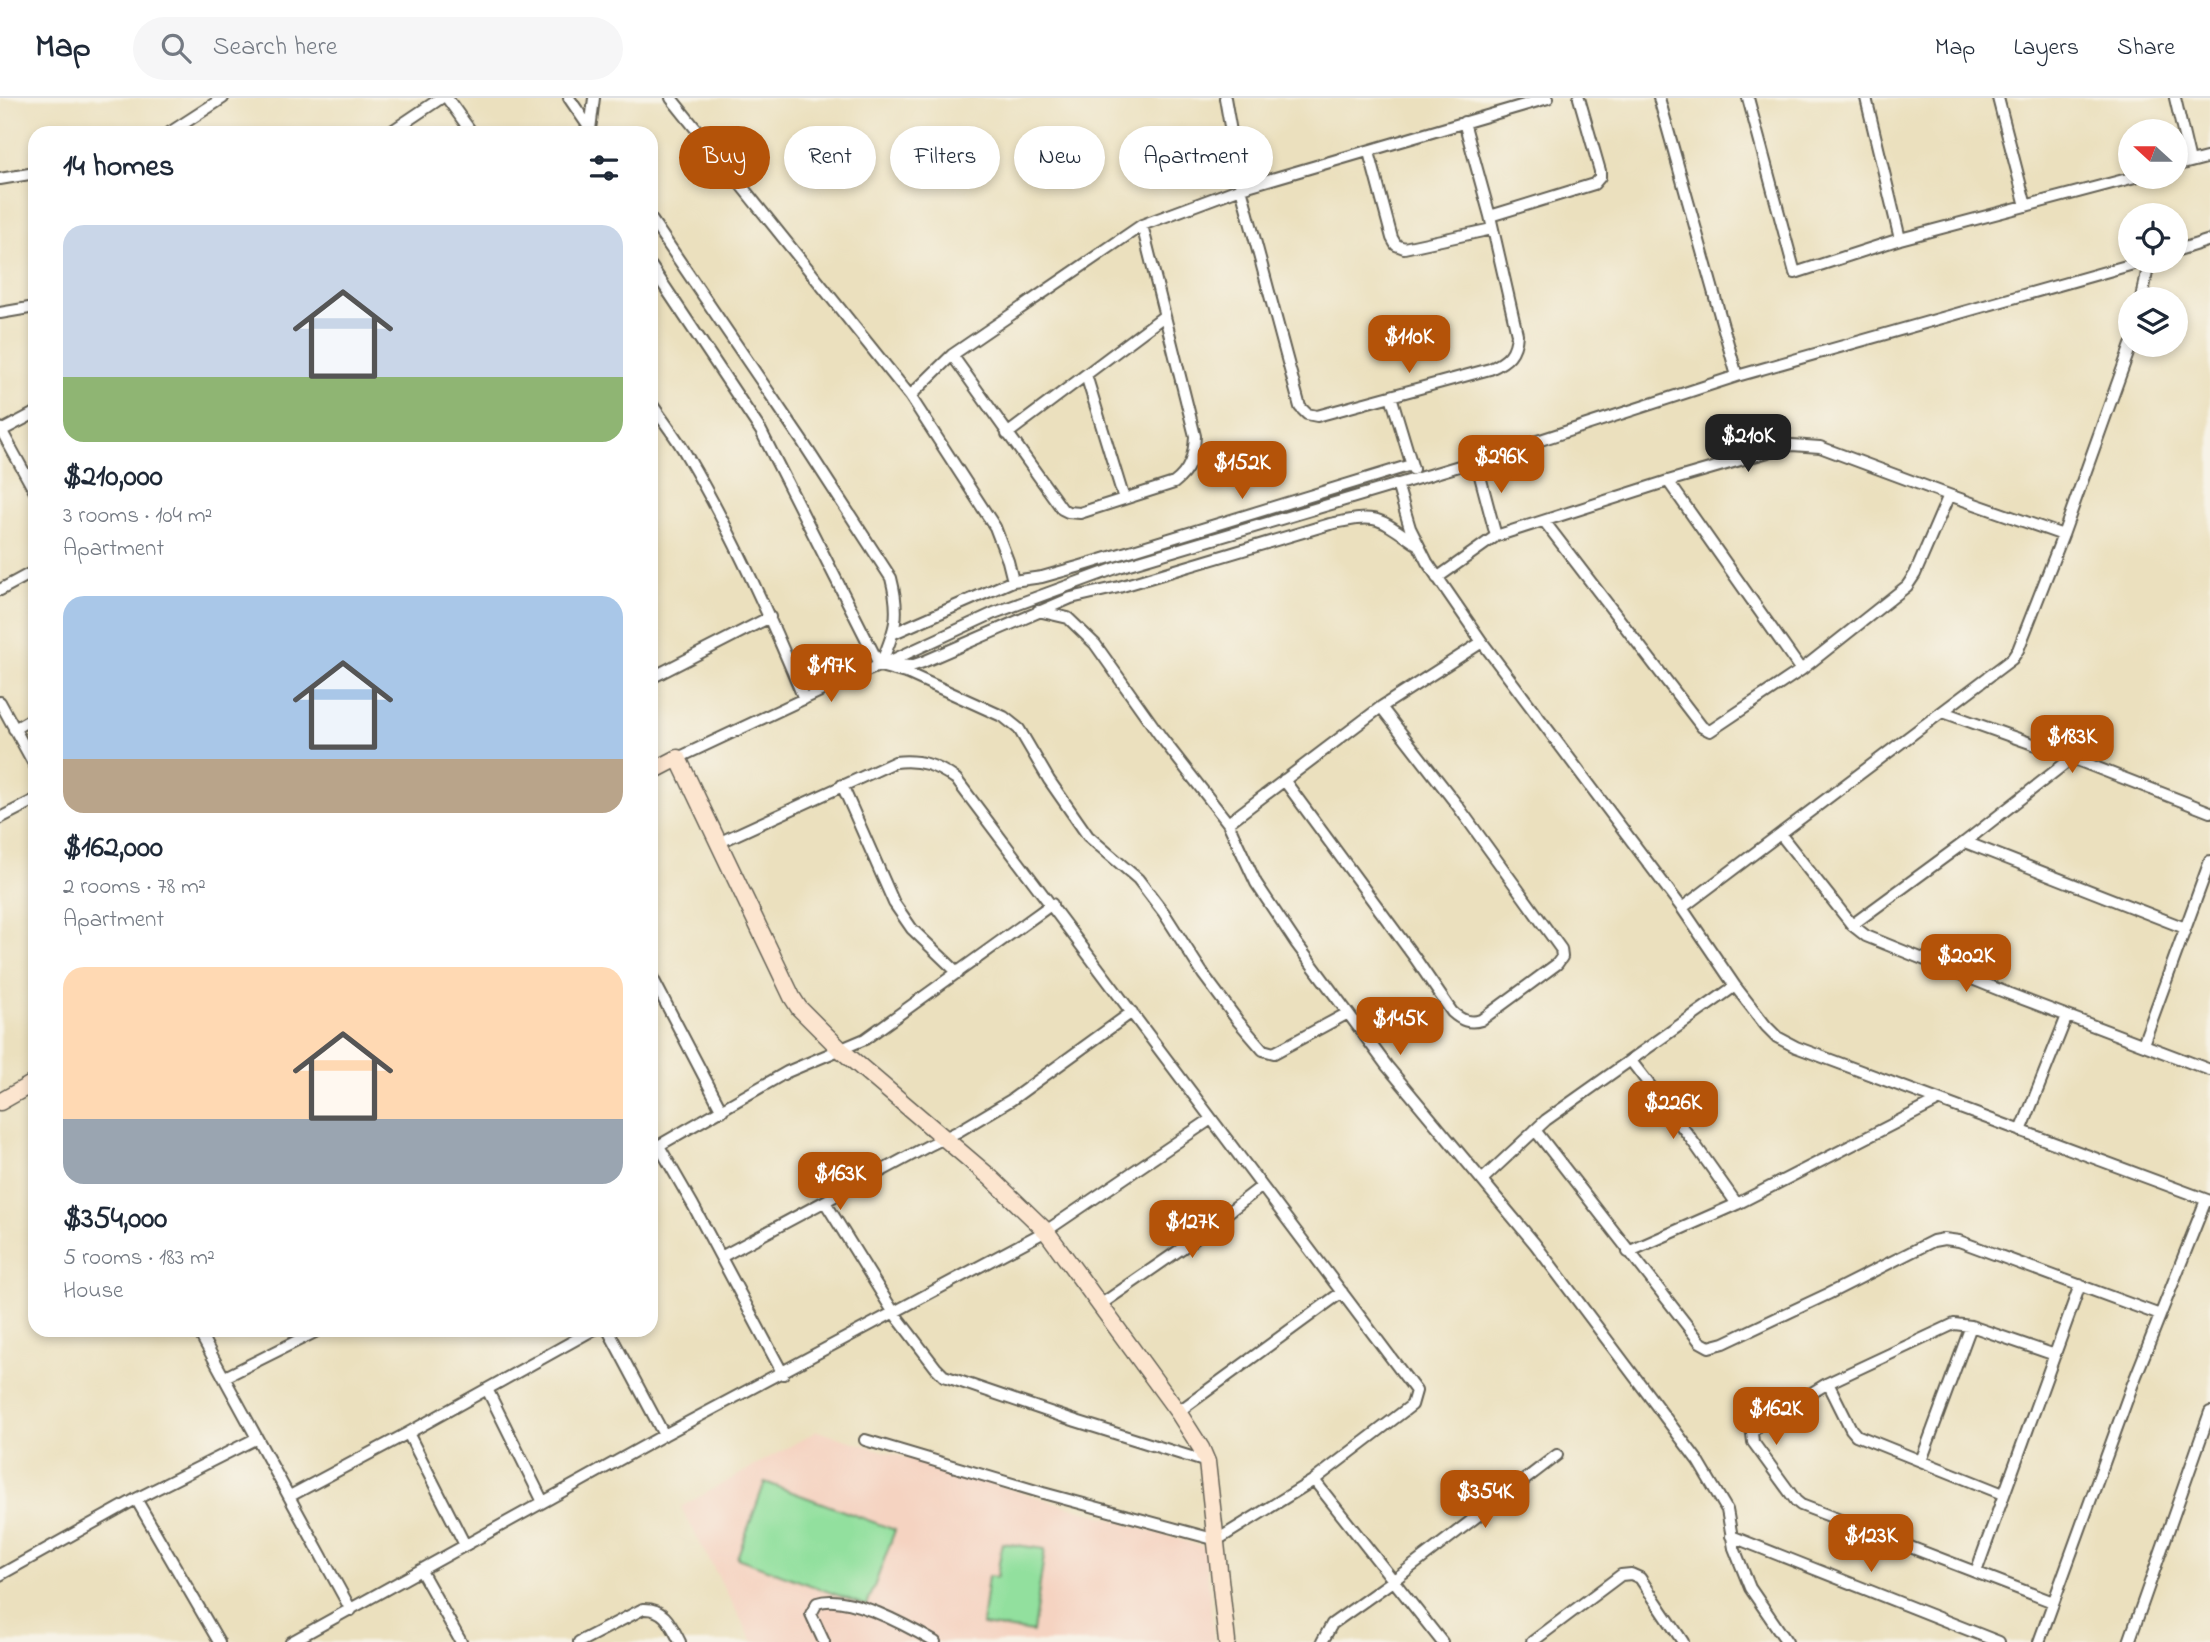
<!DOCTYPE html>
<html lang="en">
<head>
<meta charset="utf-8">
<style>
	:root { --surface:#fff; --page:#f6f6f7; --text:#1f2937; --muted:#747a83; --line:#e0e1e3; --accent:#b45309 }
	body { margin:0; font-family:"Indie Flower",sans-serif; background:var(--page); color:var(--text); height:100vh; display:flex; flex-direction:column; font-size:26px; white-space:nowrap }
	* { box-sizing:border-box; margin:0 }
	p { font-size:23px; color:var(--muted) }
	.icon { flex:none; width:38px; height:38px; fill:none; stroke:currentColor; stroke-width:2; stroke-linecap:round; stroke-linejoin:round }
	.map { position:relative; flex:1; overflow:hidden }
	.details { position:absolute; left:28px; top:28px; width:630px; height:1211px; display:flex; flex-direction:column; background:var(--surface); border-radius:21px; box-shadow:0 4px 10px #0003 }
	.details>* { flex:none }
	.guide { position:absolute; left:679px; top:28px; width:665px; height:63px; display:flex; gap:14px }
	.needle { width:46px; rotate:291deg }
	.fabs { position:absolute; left:2118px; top:21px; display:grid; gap:14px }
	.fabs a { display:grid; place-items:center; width:70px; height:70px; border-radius:50%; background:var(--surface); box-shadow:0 4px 10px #0003; font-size:35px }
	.price { position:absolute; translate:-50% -60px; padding:0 16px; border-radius:14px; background:var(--accent); color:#fff; font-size:23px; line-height:46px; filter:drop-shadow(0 2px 4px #0008) }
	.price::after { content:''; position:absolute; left:50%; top:42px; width:21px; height:16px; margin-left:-10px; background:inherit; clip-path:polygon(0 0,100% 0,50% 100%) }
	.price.on { background:#222; color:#fff }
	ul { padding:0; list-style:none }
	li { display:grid; align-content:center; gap:14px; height:371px; padding:0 35px }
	li span { display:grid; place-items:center; height:217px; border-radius:21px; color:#555 }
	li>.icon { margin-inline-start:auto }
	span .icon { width:126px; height:126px; fill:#fffc; stroke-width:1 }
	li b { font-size:30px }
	h2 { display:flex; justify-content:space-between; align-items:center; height:84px; padding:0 35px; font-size:30px }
	.tag { padding:0 24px; border-radius:32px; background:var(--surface); box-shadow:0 4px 10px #0003; font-size:24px; line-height:63px }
	.tag.on { background:var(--accent); color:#fff }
	header { display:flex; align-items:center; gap:42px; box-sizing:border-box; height:98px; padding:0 35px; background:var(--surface); border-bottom:2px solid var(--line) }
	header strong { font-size:33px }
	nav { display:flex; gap:38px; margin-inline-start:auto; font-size:24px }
	.search { width:490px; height:63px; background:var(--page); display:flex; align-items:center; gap:18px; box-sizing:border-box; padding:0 24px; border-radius:38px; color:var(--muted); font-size:26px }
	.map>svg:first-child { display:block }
	.built { fill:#f5d3c1 }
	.garden { fill:#92e09e; stroke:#577e5d; stroke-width:2 }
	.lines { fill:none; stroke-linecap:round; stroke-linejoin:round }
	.street-casing { stroke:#646155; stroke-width:14 }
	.secondary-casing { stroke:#646155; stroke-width:19 }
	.street { stroke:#fff; stroke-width:10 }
	.secondary { stroke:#fce5cf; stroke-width:16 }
</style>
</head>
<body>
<header>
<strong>Map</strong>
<div class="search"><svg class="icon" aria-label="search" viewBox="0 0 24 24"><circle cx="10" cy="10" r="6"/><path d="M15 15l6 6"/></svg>Search here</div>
<nav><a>Map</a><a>Layers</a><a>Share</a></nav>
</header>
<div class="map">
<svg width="2210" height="1544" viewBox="0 0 2210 1544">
	<rect width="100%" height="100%" fill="#f7f3e8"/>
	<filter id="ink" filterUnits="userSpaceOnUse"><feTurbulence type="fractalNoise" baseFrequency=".0143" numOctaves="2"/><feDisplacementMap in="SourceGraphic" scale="14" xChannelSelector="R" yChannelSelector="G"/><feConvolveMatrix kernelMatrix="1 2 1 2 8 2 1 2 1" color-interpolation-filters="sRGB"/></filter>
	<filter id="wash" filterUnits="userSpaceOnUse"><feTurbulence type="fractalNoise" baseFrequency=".00686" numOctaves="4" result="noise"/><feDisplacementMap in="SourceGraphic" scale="28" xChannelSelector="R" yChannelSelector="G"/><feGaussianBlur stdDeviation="1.57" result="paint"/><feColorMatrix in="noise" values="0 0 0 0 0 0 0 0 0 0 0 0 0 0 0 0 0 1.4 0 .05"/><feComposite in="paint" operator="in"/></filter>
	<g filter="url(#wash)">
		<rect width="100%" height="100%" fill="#ebe0be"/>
		<path class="built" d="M817,1333l388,116 9,95h-461l-72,-135z"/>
		<path class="garden" d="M765,1384l130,48 -28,76 -130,-48z
			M1002,1445l43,6 -12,83 -51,-7 6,-49 9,1z"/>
	</g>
	<g filter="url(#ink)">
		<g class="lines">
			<g class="street-casing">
				<path id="street" d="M447,0l25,35
					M569,0l24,35
					M671,0l239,298 85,131 13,34 5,20 -119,52
					M1225,0l16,90 59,219 7,7 10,2 173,-47c18,-8 26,-16 27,-35l-27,-118 -26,-94
					M1659,0l78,278
					M1748,0l47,175 105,-34
					M1866,0l34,141 235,-62
					M1998,0l28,108
					M2175,0l15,64
					M590,32l4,-32
					M169,35l54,-35
					M389,35l52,-35
					M1369,54l23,86 4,7 8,3 88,-19
					M2175,68l35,-9
					M0,81l35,-6
					M1490,118l104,-32 6,-7v-6l-21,-73
					M651,121l151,222 89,137c10,39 4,52 -11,88
					M2175,153l35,-11
					M651,168l110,165 119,235 29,8 95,43 15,12 30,51 39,56 50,43 26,34 39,61 35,47 25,29 11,3 74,-40
					M2142,201l7,-38
					M0,215l35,-6
					M952,257l110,154 6,3 12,1 94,-30c16,-12 20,-27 21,-47l-53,-211
					M1086,277l38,124
					M910,298l42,-41 190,-130 99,-37 307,-90
					M1391,298l22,73
					M651,305c12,18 26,35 36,53 46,78 83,160 117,243
					M0,330l35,64
					M1,333l34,-18
					M1007,336l157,-118
					M1476,363l20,75
					M1668,383l133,189
					M1397,386l13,44 17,34 55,80 200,266 53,78 31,40 11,11 19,10 414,154
					M1544,423l158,206 8,4 91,-61 106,-84 8,-12 34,-79
					M1437,480l59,-42 172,-55 124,-36 28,2 129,48 114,40
					M1013,483l29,-4 39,-11 330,-101
					M0,492l35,-19
					M1038,513l30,7 27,26 66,93 67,86 28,60 40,60 52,70 39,53 148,178 163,217 29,49 7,38 16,40 37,54
					M897,567l14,1 12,-4 148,-64 48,-11 211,-63c47,-10 46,-8 85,19
					M651,580l119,-61
					M0,604l35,64
					M1943,614l129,46 138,54
					M14,631l21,-12
					M678,660l166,-78 42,-17 108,-50 125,-46 357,-106 261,-85 407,-115
					M1284,682l131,178 37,54c9,8 17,12 29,8l76,-56 5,-7 -1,-8 -104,-144 -76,-98
					M842,687l52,118 18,26 46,44
					M0,720l35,-18
					M1228,725l153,-116 101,-65
					M1781,737l71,90 14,11 141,57 203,77
					M1965,744l220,86
					M718,745l177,-81c25,-3 41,3 61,17l460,612 -4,14 -98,75 -97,60 -174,-47 -178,-53
					M1682,810l330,-249 6,-9 45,-115 68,-190
					M1852,827l113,-83 107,-84
					M651,877l71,136
					M2143,946l67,-183
					M1631,963l58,75 48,68
					M1535,1032l165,212 9,5 15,-4 104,-49 105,-53 11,-2 15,2 201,74
					M2021,1033l46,-115
					M659,1048l34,59 90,169
					M651,1052l136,-78 78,-33 187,-135
					M1483,1081l63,-59 189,-134
					M825,1104l69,111 42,55 8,8 132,45 131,41
					M1628,1154l109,-48 201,-103
					M721,1159l207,-111 31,-15 52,-31 121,-88
					M1100,1207l81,-56 81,-63
					M198,1232l153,280
					M608,1232l56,105
					M225,1279l94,-47
					M1828,1285l23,46 5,6 147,59
					M487,1291l56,113
					M1178,1314l164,-120
					M408,1335l57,112
					M1921,1363l50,-135
					M1314,1382l128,162
					M290,1398l118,-63 185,-103
					M136,1401l83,143
					M1731,1438l268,106
					M421,1473l40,71
					M1976,1474l104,-287
					M0,1477l136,-76 121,-61
					M2053,1504l-252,-97 -5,-4 -43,-59 -1,-9 7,-8 69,-42 126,-59 17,2 84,29
					M291,1544l373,-207 382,-204 165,-112
					M579,1544l64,-33c22,-1 28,16 37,33
					M824,1544l-13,-28 6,-11c30,-11 92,24 118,39
					M1322,1544l10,-18 62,-44 163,-125
					M1532,1544l89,-67 10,-1 9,4 43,64
					M2039,1544l93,-256 74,-186
					M2129,1544l81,-230"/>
			</g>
			<g class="secondary-casing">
				<path id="secondary" d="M651,674l27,-14 114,239 7,11 42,42 150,128 55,53 132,181 23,36 6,14 20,180
					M0,1004l35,-20"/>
			</g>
			<use href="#street" class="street"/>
			<use href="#secondary" class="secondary"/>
		</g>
	</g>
</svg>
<div class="fabs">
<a><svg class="needle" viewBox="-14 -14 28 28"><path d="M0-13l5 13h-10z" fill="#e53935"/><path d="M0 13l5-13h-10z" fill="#747a83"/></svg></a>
<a><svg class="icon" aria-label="locate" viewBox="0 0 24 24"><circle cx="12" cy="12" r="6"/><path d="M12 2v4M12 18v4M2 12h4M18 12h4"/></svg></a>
<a><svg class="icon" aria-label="layers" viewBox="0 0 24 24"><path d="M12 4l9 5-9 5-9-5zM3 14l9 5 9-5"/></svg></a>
</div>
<b class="price" style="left:1409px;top:277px">$110K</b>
<b class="price on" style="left:1748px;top:376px">$210K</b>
<b class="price" style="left:1501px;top:397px">$296K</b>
<b class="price" style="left:1242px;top:403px">$152K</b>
<b class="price" style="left:831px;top:606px">$197K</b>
<b class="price" style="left:2072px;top:677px">$183K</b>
<b class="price" style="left:1966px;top:896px">$202K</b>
<b class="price" style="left:1400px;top:959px">$145K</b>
<b class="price" style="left:1673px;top:1043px">$226K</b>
<b class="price" style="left:840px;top:1114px">$163K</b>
<b class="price" style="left:1192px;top:1162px">$127K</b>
<b class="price" style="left:1776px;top:1349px">$162K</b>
<b class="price" style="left:1485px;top:1432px">$354K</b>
<b class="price" style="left:1871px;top:1476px">$123K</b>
<div class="guide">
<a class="tag on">Buy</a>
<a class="tag">Rent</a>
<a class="tag">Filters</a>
<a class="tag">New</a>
<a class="tag">Apartment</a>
</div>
<section class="details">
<h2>14 homes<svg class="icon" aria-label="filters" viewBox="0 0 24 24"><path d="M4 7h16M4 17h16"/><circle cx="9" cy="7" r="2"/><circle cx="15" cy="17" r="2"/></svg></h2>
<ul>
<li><span style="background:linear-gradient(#c9d6e8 70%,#8fb573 0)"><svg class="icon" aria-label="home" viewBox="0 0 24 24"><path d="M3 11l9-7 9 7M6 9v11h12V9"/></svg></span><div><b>$210,000</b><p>3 rooms · 104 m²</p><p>Apartment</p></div></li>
<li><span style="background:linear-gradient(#a9c7e8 75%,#b9a48a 0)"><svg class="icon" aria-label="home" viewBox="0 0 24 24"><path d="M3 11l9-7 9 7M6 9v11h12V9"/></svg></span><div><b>$162,000</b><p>2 rooms · 78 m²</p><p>Apartment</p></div></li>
<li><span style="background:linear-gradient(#ffd9b3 70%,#9aa5b1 0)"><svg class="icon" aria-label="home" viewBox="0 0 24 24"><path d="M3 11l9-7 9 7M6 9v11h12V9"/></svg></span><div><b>$354,000</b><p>5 rooms · 183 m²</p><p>House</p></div></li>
</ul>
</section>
</div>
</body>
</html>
